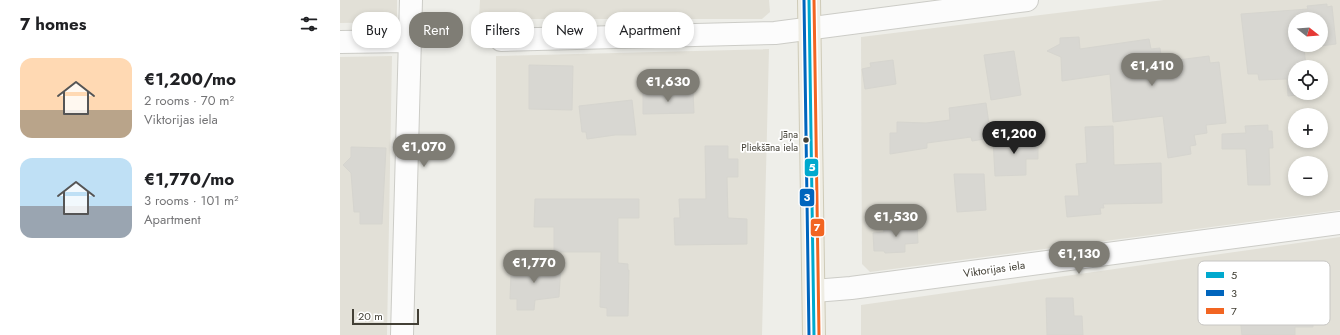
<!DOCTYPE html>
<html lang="en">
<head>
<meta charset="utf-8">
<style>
	:root { --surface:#fff; --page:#f6f6f6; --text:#202124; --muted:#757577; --accent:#7f7d75 }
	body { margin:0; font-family:Jost,sans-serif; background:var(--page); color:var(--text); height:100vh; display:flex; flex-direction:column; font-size:15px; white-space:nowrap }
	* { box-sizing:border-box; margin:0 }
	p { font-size:13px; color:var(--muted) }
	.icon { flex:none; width:22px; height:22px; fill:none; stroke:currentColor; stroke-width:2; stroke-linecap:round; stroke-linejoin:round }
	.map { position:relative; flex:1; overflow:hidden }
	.sheet { display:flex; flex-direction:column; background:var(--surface); width:340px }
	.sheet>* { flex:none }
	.banner { position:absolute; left:12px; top:12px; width:380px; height:36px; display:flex; gap:8px }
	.needle { width:26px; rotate:107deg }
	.fabs { position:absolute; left:948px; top:12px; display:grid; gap:8px }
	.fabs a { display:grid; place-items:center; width:40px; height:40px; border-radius:50%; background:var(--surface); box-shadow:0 2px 6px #0003; font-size:20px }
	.scale { position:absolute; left:12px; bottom:10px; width:67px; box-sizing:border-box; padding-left:4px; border:2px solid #434036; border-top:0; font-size:11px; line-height:14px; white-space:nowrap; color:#434036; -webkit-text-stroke:3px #fff; paint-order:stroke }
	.price { position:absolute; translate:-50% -34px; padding:0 9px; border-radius:14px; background:var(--accent); color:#fff; font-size:13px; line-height:26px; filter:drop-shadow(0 1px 2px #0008) }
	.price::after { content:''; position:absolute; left:50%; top:24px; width:12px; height:9px; margin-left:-6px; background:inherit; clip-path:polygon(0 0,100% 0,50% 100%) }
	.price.current { background:#222; color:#fff }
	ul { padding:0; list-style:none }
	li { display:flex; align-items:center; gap:12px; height:100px; padding:0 20px }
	li span { display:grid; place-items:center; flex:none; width:112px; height:80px; border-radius:12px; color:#555 }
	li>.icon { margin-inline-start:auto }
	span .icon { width:48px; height:48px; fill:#fffc; stroke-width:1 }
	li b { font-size:17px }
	h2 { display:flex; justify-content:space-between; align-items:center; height:48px; padding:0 20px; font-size:17px }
	.pill { padding:0 14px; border-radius:16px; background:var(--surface); box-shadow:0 2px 6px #0003; font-size:14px; line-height:36px }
	.pill.current { background:var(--accent); color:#fff }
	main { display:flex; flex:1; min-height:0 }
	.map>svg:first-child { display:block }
	.residential { fill:#e2e0d7; fill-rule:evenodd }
	.building { fill:#d8d7d2; stroke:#d6d5cf; fill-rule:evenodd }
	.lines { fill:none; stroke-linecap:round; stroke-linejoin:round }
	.street-casing { stroke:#ccccc7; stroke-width:24 }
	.primary-casing { stroke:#cfcbb8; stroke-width:24 }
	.street { stroke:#fcfcfc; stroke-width:22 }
	.primary { stroke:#efede4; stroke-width:22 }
	.bus-1-casing { stroke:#fff; stroke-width:6 }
	.bus-2-casing { stroke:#fff; stroke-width:6 }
	.bus-3-casing { stroke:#fff; stroke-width:6 }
	.bus-1 { stroke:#00a9ce; stroke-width:3 }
	.bus-2 { stroke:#0065bd; stroke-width:3 }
	.bus-3 { stroke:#f26522; stroke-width:3 }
	.bus-dot { fill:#434036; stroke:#fff; stroke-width:1.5 }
	.labels { text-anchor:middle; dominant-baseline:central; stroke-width:3.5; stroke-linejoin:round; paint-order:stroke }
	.bus-label { font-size:10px; fill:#434036; stroke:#fff; text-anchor:end }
	.street-label { font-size:11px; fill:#434036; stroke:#fff }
	.key { fill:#fff; stroke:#c7c6c3; stroke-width:1 }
	.key-label { font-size:11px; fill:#434036 }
	.line-badge { stroke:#fff; stroke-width:1.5 }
	.badge-label { font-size:11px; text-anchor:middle; font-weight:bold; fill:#fff }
</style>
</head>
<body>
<main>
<section class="sheet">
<h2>7 homes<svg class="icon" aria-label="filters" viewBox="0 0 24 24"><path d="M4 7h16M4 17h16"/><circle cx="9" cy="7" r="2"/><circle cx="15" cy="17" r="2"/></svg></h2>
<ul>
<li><span style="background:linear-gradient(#ffd9b3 65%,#b9a48a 0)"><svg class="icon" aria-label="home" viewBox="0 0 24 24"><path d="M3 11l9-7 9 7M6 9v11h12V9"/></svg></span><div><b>€1,200/mo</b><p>2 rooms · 70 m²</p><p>Viktorijas iela</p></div></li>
<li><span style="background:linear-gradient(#bfe0f5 60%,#9aa5b1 0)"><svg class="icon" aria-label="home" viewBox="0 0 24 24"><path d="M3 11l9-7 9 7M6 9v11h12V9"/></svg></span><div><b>€1,770/mo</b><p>3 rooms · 101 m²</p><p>Apartment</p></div></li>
</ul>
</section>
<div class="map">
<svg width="1000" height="335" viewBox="0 0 1000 335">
	<rect width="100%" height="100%" fill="#eeeee9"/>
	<path class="residential" d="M0,0h57v22l-57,1z
		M140,0h289l1,12 -8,7h-283z
		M824,0h176v210l-470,62 -8,-8 -1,-227zM955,19h26v26h-26zM955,67h26v26h-26zM955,115h26v26h-26zM955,163h26v26h-26z
		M429,49l-7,286h-266v-279z
		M52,56l-5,279h-47v-278z
		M1000,237v98h-479v-30z"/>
	<path class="building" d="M987,4v3l5,-1 4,38 -32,4 2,19h-11v26l13,1 -20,2 -1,-17 -28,1 -1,-6h-10l-7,-60 67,-5 -1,-3zM955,19h26v26h-26z
		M739,37l1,12 69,-10 2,10 9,-1 2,14 47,-6 1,7 9,-1 7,61 -20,2 1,8 -13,2 2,10 -6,1 1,8 -23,4 -5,-42 -50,6 -3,-48 -48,7 -1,-24 -14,-6 13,-7v-6z
		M674,51l7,44 -30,5 -7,-45z
		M553,60l3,24 -31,5 -3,-20 9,-2 -1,-4z
		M189,65l44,1 -1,44 -43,-1z
		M343,91h10l1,22 -51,1v-21z
		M292,100l4,35h-21l-28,4 -1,-7h-4l-3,-26z
		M646,103l5,35 -19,3 -1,-4 -44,6v5l-37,6v-21h7v-11l29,1 24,-3 -1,-12z
		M928,125v6h4l1,17h-4l1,37h-22l-2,-36h-24v-15l24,-1 -1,-7z
		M773,126l1,39 47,-2 1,40 -59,1 1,4h-4l1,6 -34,3 -2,-21h14l-3,-32 11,-1 -2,-36z
		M686,135v2h12v22h-12v16l-31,1 -2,-37z
		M365,146h23v13h10v18h-11l1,41 19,1v25l-72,1 -1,-27h6l-1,-19h27z
		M11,147l35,1 -4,76h-22v-12h-6l-3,-39 -8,-8 8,-8z
		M614,174h30l2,36 -29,2z
		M195,199h104v19h-21v45l10,1v6h1l-1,46h-21v-8l-7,-1 1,-55h-47v-25h-20z
		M577,223l1,20 -13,1v8l-20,1 -1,-2h-10l-1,-18 11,-1 -1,-7z
		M174,263l47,1 -2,33 -24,3 -1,10h-17v-11h-7l1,-26h2z
		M923,283v6l46,-2 1,12h2l1,28h-18v8h-53l-2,-17 -14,2 -4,-32z
		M706,298h27l1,18h8l1,19h-36z"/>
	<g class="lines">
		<g class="street-casing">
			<path id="street" d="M161,40l274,-7 252,-33
				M0,42l70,-1
				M474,291l37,-3 489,-65
				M62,335l9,-335"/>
		</g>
		<g class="primary-casing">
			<path id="primary" d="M469,0l5,335"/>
		</g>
		<use href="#street" class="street"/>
		<use href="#primary" class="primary"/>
		<g class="bus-1-casing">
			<path id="bus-1" d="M469,0l5,335"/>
		</g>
		<g class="bus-2-casing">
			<path id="bus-2" d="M464,0l5,335"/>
		</g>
		<g class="bus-3-casing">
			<path id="bus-3" d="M474,0l5,335"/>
		</g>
		<use href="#bus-1" class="bus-1"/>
		<use href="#bus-2" class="bus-2"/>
		<use href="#bus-3" class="bus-3"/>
	</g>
	<circle class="bus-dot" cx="466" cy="140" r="3.5"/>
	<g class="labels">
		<g class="bus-label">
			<text x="458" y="134">Jāņa<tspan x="458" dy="13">Pliekšāna iela</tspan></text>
		</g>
		<g class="street-label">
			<text transform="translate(654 269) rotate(-8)">Viktorijas iela</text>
		</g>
	</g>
	<rect x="858" y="261" width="132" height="64" rx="6" class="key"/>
	<rect x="866" y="272" width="18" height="6" fill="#00a9ce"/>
	<rect x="866" y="290" width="18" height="6" fill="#0065bd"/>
	<rect x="866" y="308" width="18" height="6" fill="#f26522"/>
	<g class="key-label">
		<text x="891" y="279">5</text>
		<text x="891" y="297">3</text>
		<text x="891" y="315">7</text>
	</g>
	<g class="line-badge">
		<rect x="464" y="158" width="15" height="19" rx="4" fill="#00a9ce"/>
		<rect x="459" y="188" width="16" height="19" rx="4" fill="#0065bd"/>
		<rect x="470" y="218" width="15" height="19" rx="4" fill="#f26522"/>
	</g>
	<g class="badge-label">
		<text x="472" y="171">5</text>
		<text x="467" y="201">3</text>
		<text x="477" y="231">7</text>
	</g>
</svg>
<div class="fabs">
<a><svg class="needle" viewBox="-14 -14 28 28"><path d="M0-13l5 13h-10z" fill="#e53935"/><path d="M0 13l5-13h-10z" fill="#757577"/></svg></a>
<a><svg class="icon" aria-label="locate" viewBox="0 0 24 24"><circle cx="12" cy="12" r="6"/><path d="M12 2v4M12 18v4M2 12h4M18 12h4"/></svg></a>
<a>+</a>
<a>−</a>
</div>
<div class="scale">20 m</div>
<b class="price" style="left:812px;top:87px">€1,410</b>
<b class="price" style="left:328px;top:103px">€1,630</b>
<b class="price current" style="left:674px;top:155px">€1,200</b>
<b class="price" style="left:84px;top:168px">€1,070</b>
<b class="price" style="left:556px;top:238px">€1,530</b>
<b class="price" style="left:739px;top:275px">€1,130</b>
<b class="price" style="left:194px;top:284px">€1,770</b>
<div class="banner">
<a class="pill">Buy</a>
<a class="pill current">Rent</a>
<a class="pill">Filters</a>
<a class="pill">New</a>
<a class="pill">Apartment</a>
</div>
</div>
</main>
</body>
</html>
